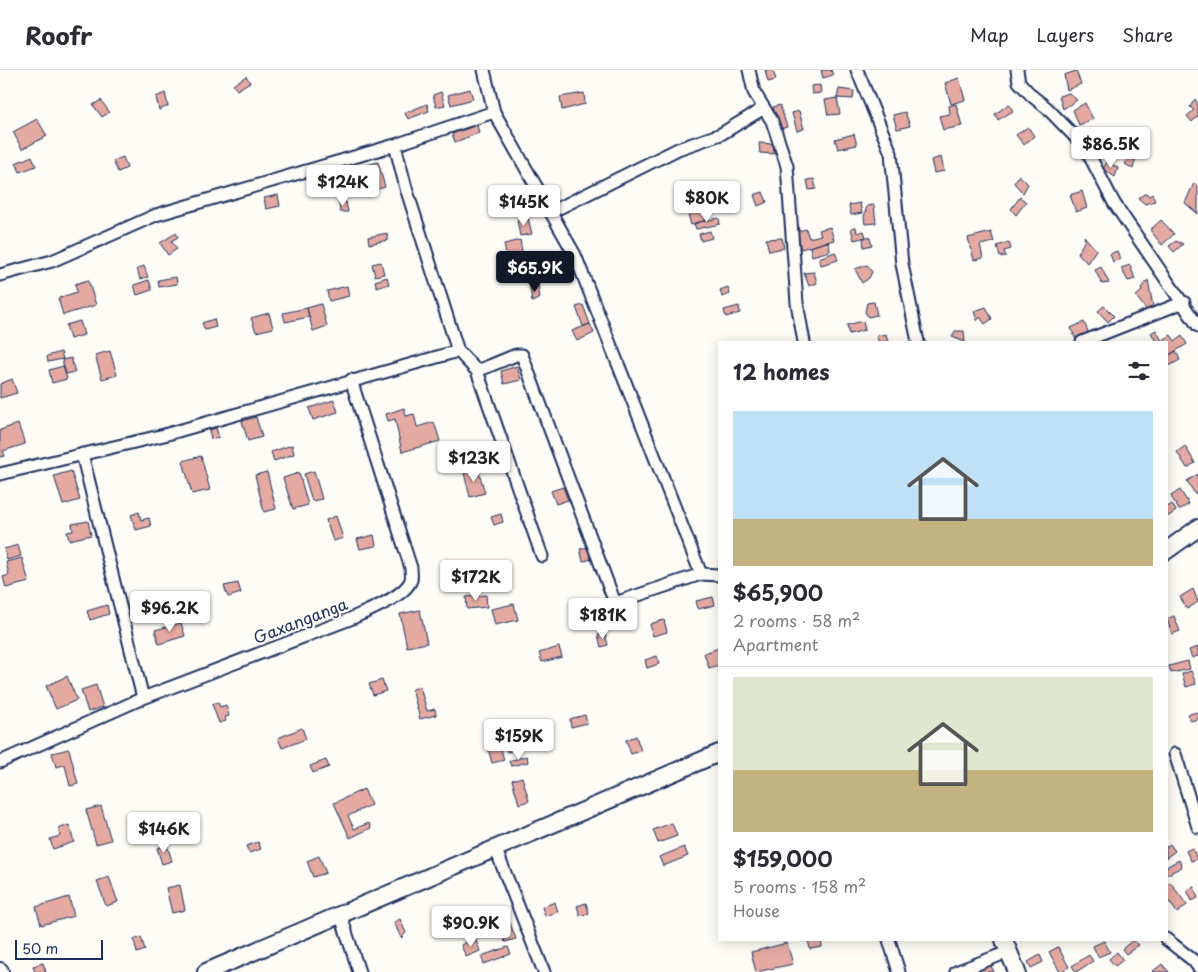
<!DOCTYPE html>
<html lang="en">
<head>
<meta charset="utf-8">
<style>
	:root { --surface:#fff; --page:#f2f2f3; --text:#2b2b33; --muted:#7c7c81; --line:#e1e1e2; --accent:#111827 }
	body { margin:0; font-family:"Playpen Sans",sans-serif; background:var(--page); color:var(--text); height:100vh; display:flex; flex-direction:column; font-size:19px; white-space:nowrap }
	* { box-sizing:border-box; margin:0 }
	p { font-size:16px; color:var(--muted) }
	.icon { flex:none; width:28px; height:28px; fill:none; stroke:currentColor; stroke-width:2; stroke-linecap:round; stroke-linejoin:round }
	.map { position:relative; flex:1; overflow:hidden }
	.sheet { position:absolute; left:718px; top:271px; width:450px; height:600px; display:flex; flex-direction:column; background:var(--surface); border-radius:0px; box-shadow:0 2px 12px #0003 }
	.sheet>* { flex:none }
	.scale { position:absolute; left:15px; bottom:12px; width:88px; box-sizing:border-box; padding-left:5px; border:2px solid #1b2f5e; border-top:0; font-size:14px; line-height:18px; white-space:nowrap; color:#1b2f5e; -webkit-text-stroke:4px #fdfcf7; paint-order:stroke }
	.price { position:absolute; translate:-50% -42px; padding:0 11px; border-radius:5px; background:#fff; color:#222; font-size:16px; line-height:32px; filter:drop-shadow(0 1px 2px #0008) }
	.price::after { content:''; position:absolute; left:50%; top:30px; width:15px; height:11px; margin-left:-8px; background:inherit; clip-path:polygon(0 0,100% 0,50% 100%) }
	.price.selected { background:var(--accent); color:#fff }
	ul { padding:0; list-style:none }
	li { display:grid; align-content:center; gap:10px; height:265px; padding:0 15px }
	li+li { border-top:1px solid var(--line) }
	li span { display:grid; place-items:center; height:155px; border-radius:0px; color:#555 }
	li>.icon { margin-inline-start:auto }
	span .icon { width:90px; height:90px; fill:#fffc; stroke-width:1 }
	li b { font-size:21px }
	h2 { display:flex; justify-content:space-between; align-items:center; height:60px; padding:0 15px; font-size:21px }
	header { display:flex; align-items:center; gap:30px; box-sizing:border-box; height:70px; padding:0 25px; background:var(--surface); border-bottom:1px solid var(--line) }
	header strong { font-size:24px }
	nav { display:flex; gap:28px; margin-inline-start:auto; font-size:18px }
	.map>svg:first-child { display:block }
	.building { fill:#e4aaa2; stroke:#1b2f5e }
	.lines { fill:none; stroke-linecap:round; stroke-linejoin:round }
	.street-casing { stroke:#1b2f5e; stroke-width:15 }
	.secondary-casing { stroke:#1b2f5e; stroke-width:20 }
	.street { stroke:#fdfcf7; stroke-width:11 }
	.secondary { stroke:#fdfcf7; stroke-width:16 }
	.labels { text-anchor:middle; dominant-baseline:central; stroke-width:4.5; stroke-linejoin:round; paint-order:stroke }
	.street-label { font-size:16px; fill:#1b2f5e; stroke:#fdfcf7 }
</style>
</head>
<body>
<header>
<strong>Roofr</strong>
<nav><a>Map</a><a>Layers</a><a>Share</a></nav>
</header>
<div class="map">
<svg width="1198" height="902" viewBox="0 0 1198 902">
	<rect width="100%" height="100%" fill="#fdfcf7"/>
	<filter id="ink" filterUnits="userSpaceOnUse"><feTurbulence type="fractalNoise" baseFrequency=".02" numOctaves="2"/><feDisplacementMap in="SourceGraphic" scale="10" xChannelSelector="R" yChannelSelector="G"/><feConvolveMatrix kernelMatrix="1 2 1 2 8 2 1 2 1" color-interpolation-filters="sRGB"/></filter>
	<g filter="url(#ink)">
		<path class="building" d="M765,0h8l3,10 -8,2z
			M821,0h10l2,5 -10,3z
			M1076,1l5,13 -14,6 -3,-15z
			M246,6l4,6 -13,8 -4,-5z
			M959,8l6,22 -14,4 -6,-21z
			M820,15l1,8 -9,1 -1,-8z
			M470,19l3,10 -22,6 -3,-10z
			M839,19l15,2 -1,8 -16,-1z
			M441,22l4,13 -9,2 -3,-12z
			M165,23l3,13 -9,4 -3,-13z
			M584,23l1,11 -23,6 -2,-13z
			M1069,23l8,7 -14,9 -4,-13z
			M837,28l3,16 -12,1 -3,-15z
			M1195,29l3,6v11l-6,6 -5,-6 7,-6 -4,-3z
			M101,30l8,12 -7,5 -9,-12z
			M1085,33l8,16 -14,6 -6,-15z
			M427,34l2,7 -21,8 -3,-6z
			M956,34l6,22 -19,4 -4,-14 11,-2 -1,-8z
			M1009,34l4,7 -15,9 -3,-6z
			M780,35l7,22 -7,2 -7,-22z
			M799,41l5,18 -7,2 -5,-18z
			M905,42l5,14 -13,3 -4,-14z
			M37,49l10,17 -25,13 -9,-17z
			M477,55l2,8 -24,9 -3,-8z
			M1028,57l6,9 -10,9 -8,-10z
			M1136,61l7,10 -4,7 -11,-12z
			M854,64l3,11 -19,4 -3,-10z
			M759,73l15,1v10l-14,-1z
			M1131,79l6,3 -4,17 -8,-5z
			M32,86l4,10 -16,6 -4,-9z
			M123,87l4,11 -9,4 -5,-11z
			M941,87l3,14 -10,2 -3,-13z
			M1107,91l11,7 -3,9 -12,-8z
			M378,92l7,25 -11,3 -7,-25z
			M1019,105l9,9 -5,9 -9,-10z
			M814,109l2,10 -7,1 -2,-10z
			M1194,113l4,3v28l-13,-11z
			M513,114l6,22 -7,2 -6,-22z
			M1082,121l5,17 -11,4 -6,-17z
			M763,122l4,10 -9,4 -4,-11z
			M1146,123l3,3 3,-2 3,7 -10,3 -7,-6z
			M278,125l2,11 -14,3 -2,-11z
			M1020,127l6,5 -10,13 -5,-6z
			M339,132h7l2,10h-8z
			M860,133l2,10 -11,2 -2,-10z
			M874,135l2,18 -11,1 -1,-7 3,-11z
			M703,139l3,11 -15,5 -3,-11z
			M528,148l4,16 -12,2 -3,-16z
			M719,148l1,6 -24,5 -2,-6z
			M1161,150l13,14 -12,11 -12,-15z
			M830,157l4,13 -33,9 -5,-17 10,-3 3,9 12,-3 -2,-5z
			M856,157l1,6 7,-2 2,6 -12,3 -3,-12z
			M710,161l2,7 -11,3 -2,-7z
			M991,162l3,10 -14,3 3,13 -9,2 -6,-22z
			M176,163l2,4 -7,4 6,8 -9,6 -8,-12z
			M387,163l1,7 -19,4 -1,-7z
			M869,166l3,9 -8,2 -1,-8z
			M1084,166l12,14 -9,13 -9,-10 7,-13z
			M782,168l2,10 -15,3 -3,-12z
			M520,170l3,17 -16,3 -3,-16z
			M828,171l2,10 -18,5 -2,-9z
			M1176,171l7,3 -9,8 -5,-6z
			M1009,172l2,7 -7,2 2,5 -6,1 -3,-11z
			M1117,181l3,8 -7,3 -3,-8z
			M835,182l3,8 -17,5 -2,-7z
			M567,188l2,14 -9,1 -2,-13z
			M381,192l3,12 -9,2 -3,-12z
			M867,195l5,7 -3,6 -7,5 -7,-14z
			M1130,195l5,14 -7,2 -7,-13z
			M144,196l4,11 -8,2 -3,-10z
			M1101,197l8,16 -7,1 -7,-14z
			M814,202l3,11 -8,3 -5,-13z
			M176,207l1,7 -18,3 -1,-7z
			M387,207l2,7 -12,4 -2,-7z
			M88,210l8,25 -33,10 -5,-17 19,-6 -2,-8z
			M149,210l3,10 -15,5 -3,-10z
			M1148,210l5,26 -6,5 -11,-15 6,-5 -1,-3z
			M538,215l2,13 -8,4 -2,-15z
			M347,216l2,10 -20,5 -2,-10z
			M728,217l2,7 -8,3 -2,-7z
			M874,232l3,13 -9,2 -3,-5 2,-9z
			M321,234l6,22 -14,5 -6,-23z
			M583,235l7,19 -7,2 -7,-19z
			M739,236l1,7 -14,4 -2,-7z
			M1104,236l10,10 -6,6 -10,-11z
			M986,237l6,12 -7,5 -5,-7 -3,4 -3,-10z
			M307,238l2,9 -24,5 -2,-9z
			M269,243l4,15 -17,4 -5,-14z
			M214,249l2,8 -11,3 -3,-7z
			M80,251l4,14 -14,4 -4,-14z
			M863,251l2,9 -16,4 -2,-9z
			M1084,252l5,12 -13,6 -5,-12z
			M590,254l4,9 -17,8 -5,-10z
			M1156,260l6,11 9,-6 4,6 7,-5 5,8 -21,13v-15h-9l-6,-9z
			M955,261h9l1,11 -13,-5z
			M886,264l2,8h-9l-3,-6z
			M110,281l7,24 -15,4 -7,-24z
			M1176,281l4,9 -11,6 -3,-9z
			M61,282l2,7 -15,3 -1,-6z
			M71,288l4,14 -9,2 -4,-14z
			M63,296l4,13 -15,4 -3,-13z
			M517,296l4,14 -17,4 -3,-13z
			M12,309l5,14 -17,5v-14z
			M334,330l4,12 -25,8 -4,-12z
			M404,338l2,8 8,-2 3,13 17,-5 6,19 -38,11 -7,-33 -7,2 -2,-7z
			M256,347l6,20 -14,4 -6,-20z
			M18,354l7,20 -22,7 2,5 -5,1v-27z
			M216,358l3,9 -8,2 -2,-9z
			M292,375l2,9 -20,7 -3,-9z
			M1185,376l10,17 -8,5 -10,-16z
			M201,386l9,34 -18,4 -9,-33z
			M478,399l7,24 -15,4 -6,-24z
			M71,401l9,29 -17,5 -9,-29z
			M314,401l8,28 -10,2 -8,-27z
			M267,402l9,37 -12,3 -9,-37z
			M299,403l9,32 -15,4 -10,-31z
			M1198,404v18l-3,2 -8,-13z
			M563,417l5,13 -12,4 -5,-13z
			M1180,420l9,14 -10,6 -8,-14z
			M1172,434l4,7 -9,6 -1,-9z
			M139,442l2,8 8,-2 2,8 -15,4 -5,-15z
			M501,444l2,8 -9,3 -3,-8z
			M336,446l7,22 -10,3 -7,-21z
			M88,451l3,14 -22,5 -2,-8 6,-1 -1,-7z
			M374,465l2,11 -16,3 -3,-10z
			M18,475l3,11 -14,4 -3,-11z
			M590,477l3,12 -10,2 -3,-12z
			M22,488l7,24 -23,6 -3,-11 6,-2 -3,-13z
			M461,511l1,8 -16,2 -1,-8z
			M238,513l3,10 -13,4 -4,-11z
			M1193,519l5,13 -11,7 -7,-12z
			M486,525l1,12 -20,2 -1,-12z
			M713,527l2,8 -17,4 -2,-8z
			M514,534l4,16 -23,5 -4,-16z
			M107,535l2,9 -19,6 -3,-9z
			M205,535l3,10 -13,4 -3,-10z
			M420,540l7,33 -20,4 -7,-33z
			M1174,546l6,15 -8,3 -5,-15z
			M664,550l3,12 -14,4 -3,-12z
			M181,553l4,13 -26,8 -4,-14z
			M605,564l3,11 -7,2 -3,-12z
			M559,577l3,10 -20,5 -3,-9z
			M1198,577v9l-6,2 -3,-8z
			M719,578v17l-10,3 -5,-15z
			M657,586l2,8 -12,4 -2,-8z
			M1188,591l2,8 -19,4 -2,-7z
			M1191,601l5,13 -10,3 -4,-13z
			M67,606l10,24 -21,9 -10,-23z
			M382,610l4,11 -13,4 -4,-11z
			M96,615l7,22 -15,5 -7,-22z
			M420,617l7,24 8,-2 1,6 -16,4 -8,-30z
			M218,632l2,5 6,-2 3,11 -4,1 1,4 -7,2 -7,-19z
			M1198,642v7l-8,2 -2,-7z
			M585,645l2,8 -16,4 -1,-8z
			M302,658l4,11 -24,9 -4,-10z
			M636,666l5,15 -10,3 -5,-14z
			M517,672l2,7 -12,3 -2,-7z
			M500,675l4,15 -12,3 -4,-15z
			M69,679l9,35 -8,2 -5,-21 -9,2 -4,-14z
			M527,686l1,6 -17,4 -2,-5z
			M326,690l3,7 -16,6 -3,-7z
			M522,707l7,24 -10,3 -7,-24z
			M364,719l7,16 -23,11 6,13 15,-6 2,5 -21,10 -16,-35z
			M101,736l10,34 -15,4 -10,-34z
			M672,753l5,13 -19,7 -5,-13z
			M69,755l5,17 -21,7 -3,-10 10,-3 -2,-7z
			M258,772l3,7 -12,4 -3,-7z
			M1170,774l5,7 -9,7v-11z
			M167,775l5,16 -10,3 -5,-16z
			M684,777l4,9 -25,10 -4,-9z
			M1192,778l5,11 -6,2 -5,-10z
			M319,786l7,17 -13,4 -6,-16z
			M1179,790l3,7 -16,8v-8z
			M109,807l9,25 -12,4 -9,-25z
			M1170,812l17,23 -10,8 -7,-11 -4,3v-20z
			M180,815l5,25 -13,3 -6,-25z
			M1194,817l4,11 -6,3 -5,-11z
			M69,827l5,19 -33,9 -5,-18z
			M555,832l3,10 -13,4 -3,-9z
			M586,833l3,10 -9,3 -3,-10z
			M400,849l6,14 -5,5 -7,-16z
			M510,853l6,16 -11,3 -5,-15z
			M141,867l4,13 -8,3 -3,-13z
			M475,868l5,13 -14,6 -5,-12z
			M808,870h13l1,7 -12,2z
			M1133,870l6,5 -13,9 -4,-5z
			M1104,871l6,11 -12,5 -5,-11z
			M787,873l6,21 -37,8 -5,-20z
			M508,877l3,7 -27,10 -3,-8z
			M1058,877l11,20 -9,5 -11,-20z
			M1117,882l6,8 -8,6 -6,-7z
			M1040,885l3,7 -12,6 -3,-6z
			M1089,885l4,6 -17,11 -4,-6z
			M43,893l3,9h-11l-2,-6z
			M990,894l4,8h-16l-1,-2z
			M1162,894l7,8h-17z"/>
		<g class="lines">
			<g class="street-casing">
				<path id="street" d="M749,0l5,22 18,29 15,45 10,137 7,39
					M857,0l34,83 11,111 16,78
					M1017,0l2,12 13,14 15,12 38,39 29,56 84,123
					M494,42l81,143 126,319 18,1
					M395,75l11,43 52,163
					M551,142l127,-63 43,-15 43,-26
					M0,205l52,-14 104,-46 239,-70 99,-33 -10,-42
					M1082,272l102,-40
					M477,301l39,-16h6l93,248 86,-29
					M82,384l61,244
					M0,404l164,-39 294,-84 19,20 65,185
					M1175,684l23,73
					M0,692l143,-64 207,-79c15,-7 55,-22 61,-39 1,-3 0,-8 0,-12l-60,-188
					M496,780l48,122
					M340,843l19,59
					M1166,869l28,22 4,6
					M889,870l10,32
					M956,902l52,-20"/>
			</g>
			<g class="secondary-casing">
				<path id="secondary" d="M1166,481l32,-23
					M1004,870l13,32
					M0,901v1
					M206,902l513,-219"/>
			</g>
			<use href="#street" class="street"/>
			<use href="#secondary" class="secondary"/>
		</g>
	</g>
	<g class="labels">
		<g class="street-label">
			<text transform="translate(300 550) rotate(-21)">Gaxanganga</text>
		</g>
	</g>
</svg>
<div class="scale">50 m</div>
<b class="price" style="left:1111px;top:99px">$86.5K</b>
<b class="price" style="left:343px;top:137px">$124K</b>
<b class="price" style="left:707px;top:153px">$80K</b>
<b class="price" style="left:524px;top:157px">$145K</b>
<b class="price selected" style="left:535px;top:223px">$65.9K</b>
<b class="price" style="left:474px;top:413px">$123K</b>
<b class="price" style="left:476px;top:532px">$172K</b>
<b class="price" style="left:170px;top:563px">$96.2K</b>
<b class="price" style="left:603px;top:570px">$181K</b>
<b class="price" style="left:519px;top:691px">$159K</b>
<b class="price" style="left:164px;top:784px">$146K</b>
<b class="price" style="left:471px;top:878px">$90.9K</b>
<section class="sheet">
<h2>12 homes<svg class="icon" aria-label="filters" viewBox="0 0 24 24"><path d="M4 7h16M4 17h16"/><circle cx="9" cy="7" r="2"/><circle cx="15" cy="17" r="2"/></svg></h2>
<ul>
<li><span style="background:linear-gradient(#bfe0f5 70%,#c2b280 0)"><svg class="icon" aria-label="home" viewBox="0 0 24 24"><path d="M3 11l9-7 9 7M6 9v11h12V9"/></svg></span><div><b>$65,900</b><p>2 rooms · 58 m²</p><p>Apartment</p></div></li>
<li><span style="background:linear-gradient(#dfe7d0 60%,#c2b280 0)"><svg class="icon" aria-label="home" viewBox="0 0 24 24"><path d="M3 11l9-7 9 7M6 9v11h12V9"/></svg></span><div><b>$159,000</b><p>5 rooms · 158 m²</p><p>House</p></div></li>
</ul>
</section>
</div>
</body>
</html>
